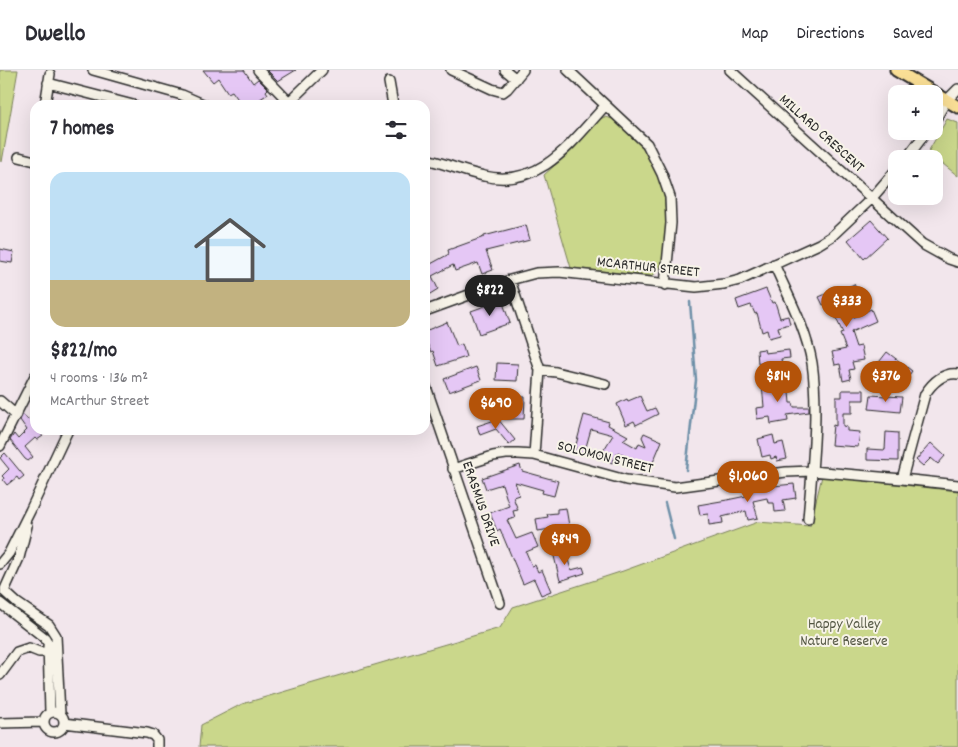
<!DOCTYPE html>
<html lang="en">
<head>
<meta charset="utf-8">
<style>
	:root { --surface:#fff; --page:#f7f7f7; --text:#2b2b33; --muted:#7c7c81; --line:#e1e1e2; --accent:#b45309 }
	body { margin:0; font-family:Dekko,sans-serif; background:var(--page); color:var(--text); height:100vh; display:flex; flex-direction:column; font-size:19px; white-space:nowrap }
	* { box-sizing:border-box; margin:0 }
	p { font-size:16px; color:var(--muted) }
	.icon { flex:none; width:28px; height:28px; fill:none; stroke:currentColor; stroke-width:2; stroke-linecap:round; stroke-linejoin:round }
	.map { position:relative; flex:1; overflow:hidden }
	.drawer { position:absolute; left:30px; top:30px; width:400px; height:335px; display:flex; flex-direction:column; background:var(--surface); border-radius:15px; box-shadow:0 5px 20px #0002 }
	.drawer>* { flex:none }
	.buttons { position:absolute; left:888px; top:15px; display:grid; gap:10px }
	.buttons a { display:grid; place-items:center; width:55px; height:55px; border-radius:10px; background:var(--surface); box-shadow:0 5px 20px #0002; font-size:25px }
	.price { position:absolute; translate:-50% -42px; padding:0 11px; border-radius:18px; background:var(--accent); color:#fff; font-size:16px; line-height:32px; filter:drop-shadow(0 1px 2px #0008) }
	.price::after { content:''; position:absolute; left:50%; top:30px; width:15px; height:11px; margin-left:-8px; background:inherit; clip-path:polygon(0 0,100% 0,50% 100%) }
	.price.active { background:#222; color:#fff }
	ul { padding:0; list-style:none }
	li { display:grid; align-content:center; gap:10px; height:265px; padding:0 20px }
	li+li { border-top:1px solid var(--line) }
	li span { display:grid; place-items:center; height:155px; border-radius:15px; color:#555 }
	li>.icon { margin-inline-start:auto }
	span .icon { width:90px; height:90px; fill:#fffc; stroke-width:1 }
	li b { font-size:21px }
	h2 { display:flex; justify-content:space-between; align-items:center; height:60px; padding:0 20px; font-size:21px }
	header { display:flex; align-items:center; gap:30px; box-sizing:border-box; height:70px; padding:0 25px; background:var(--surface); border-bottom:1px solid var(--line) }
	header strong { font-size:24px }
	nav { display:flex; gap:28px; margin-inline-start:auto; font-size:18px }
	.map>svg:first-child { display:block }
	.green { fill:#cad78b; stroke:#7a815b }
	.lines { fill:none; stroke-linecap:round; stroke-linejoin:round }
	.stream { stroke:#6e90a8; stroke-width:2.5 }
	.building { fill:#e5c7f5; stroke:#2b2b2b }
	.minor-casing { stroke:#2b2b2b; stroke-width:12 }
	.major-casing { stroke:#2b2b2b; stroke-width:15 }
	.minor { stroke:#f7f3e8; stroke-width:9 }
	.major { stroke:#fadf96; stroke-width:11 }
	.labels { text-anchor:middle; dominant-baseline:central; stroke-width:4; stroke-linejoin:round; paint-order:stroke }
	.street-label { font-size:15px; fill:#2b2b2b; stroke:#f7f3e8 }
	.park-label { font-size:15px; fill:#535643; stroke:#f7f3e8 }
</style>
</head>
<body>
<header>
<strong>Dwello</strong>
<nav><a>Map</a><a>Directions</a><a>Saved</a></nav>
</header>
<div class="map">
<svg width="958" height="677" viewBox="0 0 958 677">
	<rect width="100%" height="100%" fill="#f2e6ec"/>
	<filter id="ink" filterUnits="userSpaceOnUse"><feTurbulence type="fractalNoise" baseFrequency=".02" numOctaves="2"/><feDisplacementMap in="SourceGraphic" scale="10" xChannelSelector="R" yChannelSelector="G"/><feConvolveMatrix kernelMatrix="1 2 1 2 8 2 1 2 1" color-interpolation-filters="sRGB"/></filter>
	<g filter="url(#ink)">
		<path class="green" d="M0,0h18l-16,92 -2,-1z
			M604,47c12,1 17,8 25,16 34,31 41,69 35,113 -1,11 -1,25 -13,30l-80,-8 -27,-93 21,-19 30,-34z
			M947,49l11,4v53l-30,-24z
			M822,406l136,15v256h-759l2,-22 41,-21 258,-76 13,-21 110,-36 135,-49 52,4z"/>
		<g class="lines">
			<path class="stream" d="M686,400l10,-90 -6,-78
				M665,433l9,36"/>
		</g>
		<path class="building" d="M203,0h41l9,13 5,-4 10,10 -2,2 2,3 -17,11h-9l-10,-14 -4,2 -10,-15 -5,4z
			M267,0h29l-18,11z
			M871,150l16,18 -23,21 -16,-19z
			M526,155l4,15 -44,11 7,19 -11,4 -4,-11 -23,8 -2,-6 -21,11 6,13 -13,8v-34l2,3 22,-12 -1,-4 36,-13v-1z
			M0,179l14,3 -2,11 -12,-2z
			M854,214l6,12 -17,8 6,15 22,-10 5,12 -25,11 5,15 5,-1 3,14 -12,2 2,7 -5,1 2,9 -8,2 -3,-17 -5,1 -3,-13 14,-3 -6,-15 3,-1 -8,-17 -1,1 -7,-14 -4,2 -4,-8 16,-7 1,3z
			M766,219l6,14 3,-1 5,16 8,-2 2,8 -12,3 2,8 -11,3 -2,-8 -5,2 -5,-19 -2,1 -4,-9 -12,4 -3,-9z
			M502,230l8,23 -31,11 -8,-23z
			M447,252l10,24 5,-2 4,13 -28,9 -5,-15 -2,1 -6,-13v-8z
			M764,279l1,4 24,-3 1,8 -9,1 1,5 -16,3 -1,-4 -7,1 -1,-14z
			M887,282l25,19 -8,11 -14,-11 -10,13 -11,-9z
			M497,293l21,1 -1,17 -21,-1z
			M476,297l5,13 -32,12 -5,-13z
			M788,311l2,22h3l1,4h15v5l-22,3 1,6 -17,3 -1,-7 -13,2 -1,-11 8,-1 -2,-23z
			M842,320h22v10h-12v13h-9v13l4,1v4l13,1 -2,15 -27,-2 2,-20 3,1v-29h6z
			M871,325l31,2 -2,15 -31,-3z
			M505,326l20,1 -1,22h-20z
			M640,326l7,15 8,-3 3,6 -22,11 -2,-4 -8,4 -9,-21 10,-5 1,2z
			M35,343v17h2l6,6 -6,4 -2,-2 -10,9 8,10 -5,4 -3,-2 -15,-19 4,-6 4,5 9,-9 -7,-10 3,-6 5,6z
			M584,345l25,7 -1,3 20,11 -5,4 14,8 2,-5 7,3 -4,-9 2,-4 18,8 -11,26 -6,-2 -2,5 -13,-6 2,-4 -14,-8 -6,11 -12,-7 13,-21 -22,-6 -7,25 -10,-2z
			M498,349l17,21 -6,5 -13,-16 -16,6 -3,-9z
			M886,362l12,1v28l-31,-1v-11l18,1z
			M773,365l2,9 8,-2 4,17 -10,2 -1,-4 -5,2 -1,-4 -8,2 -4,-18z
			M931,373l14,13 -7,8 -7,-6 -8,8 -7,-6z
			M5,383l19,23 -5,4 -2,-3 -10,8 -4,-5 1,-2 -2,-2 7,-7 -9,-11z
			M520,395l2,6 36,10 -4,15 -12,-3 1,-3 -28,-8 4,13 -6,2 5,13 -5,1 2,7 -8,2 9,19 16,-6 6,14 -12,5 6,14 3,-1 3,7 4,-2 9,21 -10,4 -7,-16 -11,5 -23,-55 -3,2 -7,-18 19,-7 -7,-22 -16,5 -4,-11z
			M794,414l2,14 -13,2 2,11 -10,1 -1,-9h-6l-1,-5 -14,3 5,17 -10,2 -2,-9 -24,6 1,6 -14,2 -1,-11 -8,1 -2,-10 29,-5 19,-4 -1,-4 18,-5z
			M566,438l4,24 -12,2 -1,-6 -19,3 -2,-12 12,-2 -1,-3 10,-1v-4z
			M565,479l6,21 12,-3 2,6 -25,8 -7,-29z"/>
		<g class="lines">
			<g class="minor-casing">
				<path id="minor" d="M93,0l89,25 23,10
					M258,0l31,32
					M451,0l41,19 11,3 4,-3 16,-19
					M505,0l11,9
					M568,0l79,74 15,30 8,23 1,26 -6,62
					M730,0l192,174 27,15 9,3
					M389,12l4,23
					M48,13l85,22
					M45,35l5,-31
					M286,35l36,-35
					M934,52l12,-21 12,-12
					M19,87l16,4
					M425,89c20,4 39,13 59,17 56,13 88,-34 121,-70
					M906,89l21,-28
					M774,194c14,32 32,64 38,99 7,48 0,107 -4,156
					M510,210l30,90 -6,85
					M425,241l85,-31 26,-7 23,-1 137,15 28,-3 16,-4 79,-36 13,-8 39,-37 25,-29
					M540,300l16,2 49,12
					M958,304c-15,-2 -25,8 -33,20l-23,85 56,6
					M425,314l75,219
					M30,316l5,-10
					M0,331l16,14
					M0,376l30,-60 5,4
					M453,399l40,-13 13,-2h12l16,1 92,25 49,7 111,-15 26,-1 90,8
					M0,494l9,-11 21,-42 38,-81
					M5,519l14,-31 8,-32
					M5,522l12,11 32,22 7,11 4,78
					M0,533l45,35 3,5 2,69
					M0,605l17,-23 12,-4 10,4h14
					M44 652a10 10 0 1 1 20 0a10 10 0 1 1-20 0Z
					M0,653l43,-1
					M64,653l83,10 6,2 4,5v7"/>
			</g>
			<g class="major-casing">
				<path id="major" d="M896,0l62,37"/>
			</g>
			<use href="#minor" class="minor"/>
			<use href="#major" class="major"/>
		</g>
	</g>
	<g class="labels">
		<g class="street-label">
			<text transform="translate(821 64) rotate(42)">MILLARD CRESCENT</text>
			<text transform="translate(648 198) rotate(6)">MCARTHUR STREET</text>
			<text transform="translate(605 388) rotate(14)">SOLOMON STREET</text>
			<text transform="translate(480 434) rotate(71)">ERASMUS DRIVE</text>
		</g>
		<g class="park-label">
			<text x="844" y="555">Happy Valley<tspan x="844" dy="17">Nature Reserve</tspan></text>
		</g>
	</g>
</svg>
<div class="buttons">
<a>+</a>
<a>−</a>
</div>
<b class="price active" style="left:490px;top:247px">$822</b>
<b class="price" style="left:847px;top:258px">$333</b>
<b class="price" style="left:778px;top:333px">$814</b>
<b class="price" style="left:886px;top:333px">$376</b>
<b class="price" style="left:496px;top:360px">$690</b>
<b class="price" style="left:748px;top:433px">$1,060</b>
<b class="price" style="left:565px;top:496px">$849</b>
<section class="drawer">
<h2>7 homes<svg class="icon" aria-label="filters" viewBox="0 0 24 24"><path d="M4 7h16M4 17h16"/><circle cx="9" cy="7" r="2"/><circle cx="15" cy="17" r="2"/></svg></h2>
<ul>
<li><span style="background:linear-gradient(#bfe0f5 70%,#c2b280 0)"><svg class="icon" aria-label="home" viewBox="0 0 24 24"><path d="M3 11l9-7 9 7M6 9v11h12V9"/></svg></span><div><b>$822/mo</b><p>4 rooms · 136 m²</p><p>McArthur Street</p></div></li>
</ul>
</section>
</div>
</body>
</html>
